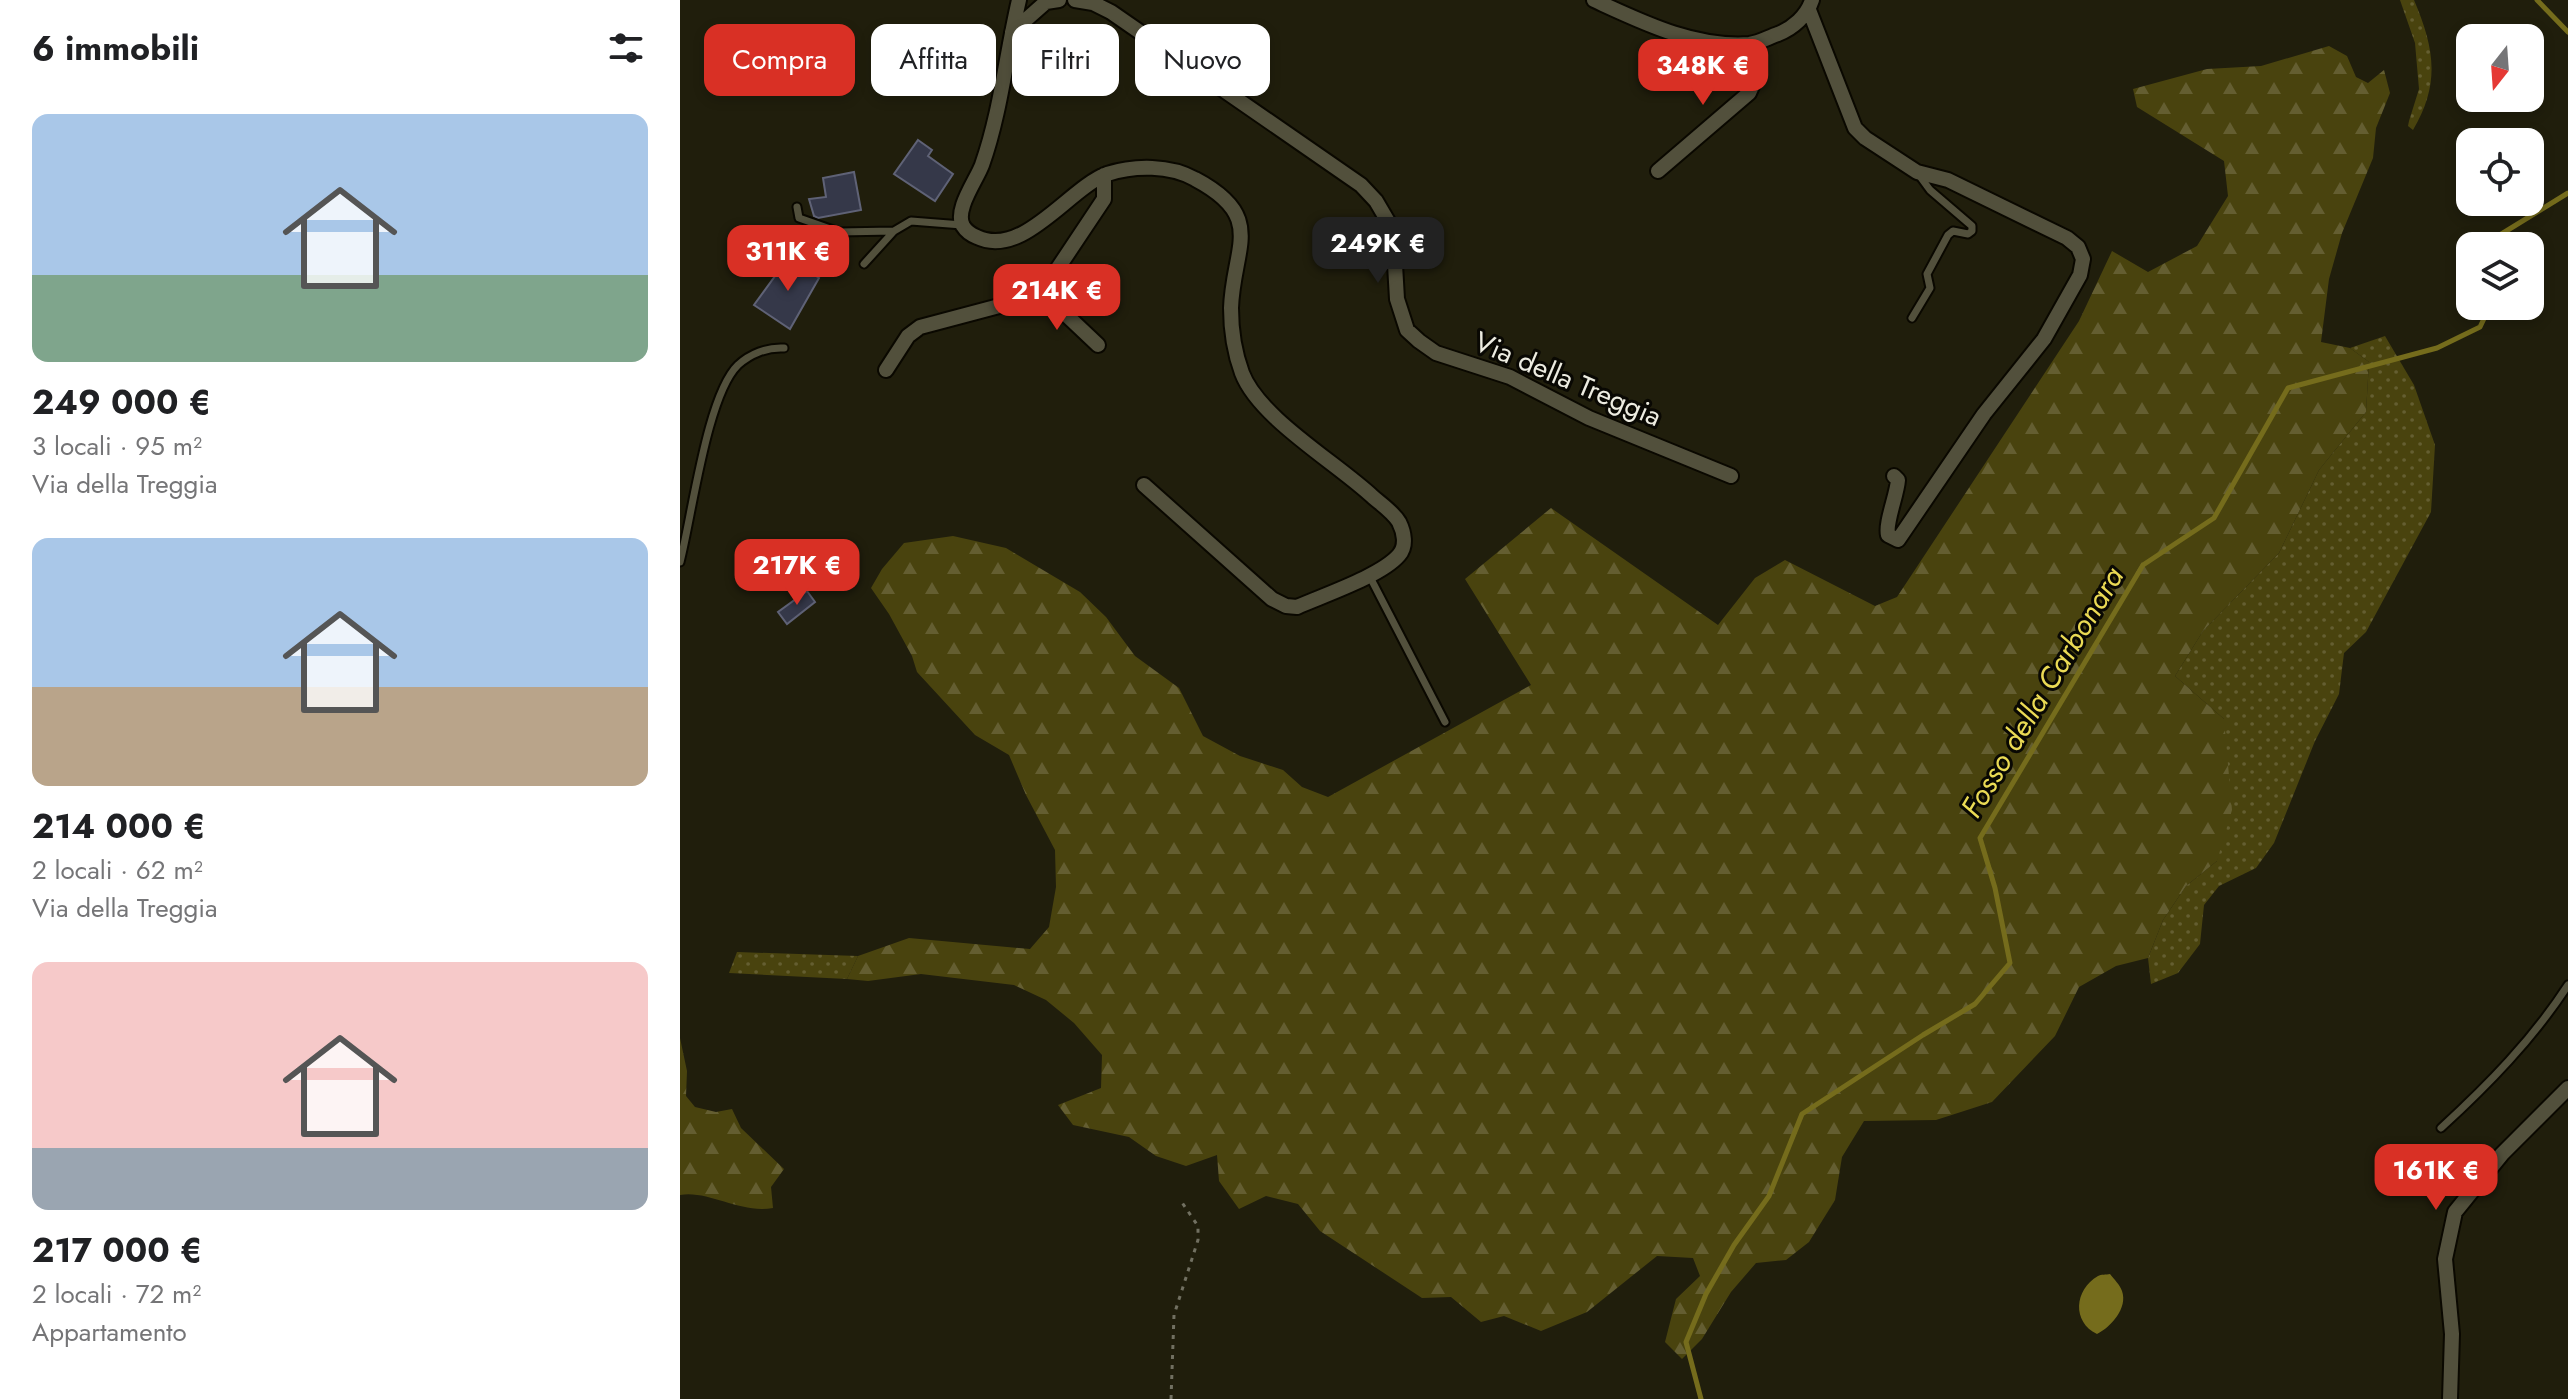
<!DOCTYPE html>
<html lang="it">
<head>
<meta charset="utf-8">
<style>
	:root { --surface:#fff; --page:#f6f6f6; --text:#202124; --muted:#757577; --accent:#d93025 }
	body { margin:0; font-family:Jost,sans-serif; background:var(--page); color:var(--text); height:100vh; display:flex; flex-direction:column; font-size:30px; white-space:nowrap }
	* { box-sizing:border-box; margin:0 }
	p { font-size:26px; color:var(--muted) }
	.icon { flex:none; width:44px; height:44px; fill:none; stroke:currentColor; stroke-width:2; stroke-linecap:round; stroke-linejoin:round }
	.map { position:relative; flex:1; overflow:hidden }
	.panel { display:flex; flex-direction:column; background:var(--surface); width:680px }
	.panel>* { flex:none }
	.top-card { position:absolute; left:24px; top:24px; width:760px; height:72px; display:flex; gap:16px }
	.needle { width:52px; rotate:197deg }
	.tools { position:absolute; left:1776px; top:24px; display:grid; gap:16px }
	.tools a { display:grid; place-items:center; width:88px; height:88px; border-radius:16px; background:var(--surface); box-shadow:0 4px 12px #0003; font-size:40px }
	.price { position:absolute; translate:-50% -68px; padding:0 18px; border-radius:16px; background:var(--accent); color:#fff; font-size:26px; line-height:52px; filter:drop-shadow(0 2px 4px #0008) }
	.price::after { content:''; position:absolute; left:50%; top:48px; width:24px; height:18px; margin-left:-12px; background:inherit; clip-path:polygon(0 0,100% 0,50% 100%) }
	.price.selected { background:#222; color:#fff }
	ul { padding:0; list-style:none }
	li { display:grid; align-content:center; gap:16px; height:424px; padding:0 32px }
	li span { display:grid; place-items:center; height:248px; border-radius:16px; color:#555 }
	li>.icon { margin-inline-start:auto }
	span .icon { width:144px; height:144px; fill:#fffc; stroke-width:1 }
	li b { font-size:34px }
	h2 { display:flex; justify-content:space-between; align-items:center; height:96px; padding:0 32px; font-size:34px }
	.chip { padding:0 28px; border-radius:16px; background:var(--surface); box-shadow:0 4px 12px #0003; font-size:28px; line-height:72px }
	.chip.selected { background:var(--accent); color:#fff }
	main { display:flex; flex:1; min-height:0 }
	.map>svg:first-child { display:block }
	.grass { fill:url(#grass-dots) }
	.forest { fill:url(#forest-firs) }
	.water { fill:#756c1c }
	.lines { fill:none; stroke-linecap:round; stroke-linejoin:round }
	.stream { stroke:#756c1c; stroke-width:5 }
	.building { fill:#353849; stroke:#5f6276; stroke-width:2 }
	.service-casing { stroke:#0a0800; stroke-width:11 }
	.minor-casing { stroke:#0a0800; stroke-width:18 }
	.path { stroke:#717061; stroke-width:3; stroke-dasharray:4 6; stroke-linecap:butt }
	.service { stroke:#52503c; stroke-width:7 }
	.minor { stroke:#52503c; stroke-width:14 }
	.labels { text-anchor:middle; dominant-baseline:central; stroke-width:6; stroke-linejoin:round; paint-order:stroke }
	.street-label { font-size:28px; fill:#edece1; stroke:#090803 }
	.water-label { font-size:30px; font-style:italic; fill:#eada54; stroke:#090803 }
</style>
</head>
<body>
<main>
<section class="panel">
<h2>6 immobili<svg class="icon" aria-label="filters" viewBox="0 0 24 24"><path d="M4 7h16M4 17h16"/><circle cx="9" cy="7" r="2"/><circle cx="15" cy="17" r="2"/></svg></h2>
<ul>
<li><span style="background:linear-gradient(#a9c7e8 65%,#7fa58c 0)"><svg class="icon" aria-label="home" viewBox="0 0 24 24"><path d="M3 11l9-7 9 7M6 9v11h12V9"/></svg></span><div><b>249 000 €</b><p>3 locali · 95 m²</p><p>Via della Treggia</p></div></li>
<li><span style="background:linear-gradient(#a9c7e8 60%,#b9a48a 0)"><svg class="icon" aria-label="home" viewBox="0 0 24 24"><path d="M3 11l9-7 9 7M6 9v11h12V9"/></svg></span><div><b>214 000 €</b><p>2 locali · 62 m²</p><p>Via della Treggia</p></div></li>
<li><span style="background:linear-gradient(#f6c9c9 75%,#9aa5b1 0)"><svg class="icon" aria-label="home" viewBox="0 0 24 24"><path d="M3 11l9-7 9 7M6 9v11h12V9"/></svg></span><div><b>217 000 €</b><p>2 locali · 72 m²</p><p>Appartamento</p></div></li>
</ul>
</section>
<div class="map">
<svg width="1888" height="1399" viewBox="0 0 1888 1399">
	<defs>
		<pattern id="grass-dots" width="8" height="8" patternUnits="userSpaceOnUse" patternTransform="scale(2)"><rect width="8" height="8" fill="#49430e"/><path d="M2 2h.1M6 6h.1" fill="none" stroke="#645e31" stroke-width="1.8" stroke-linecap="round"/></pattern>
		<pattern id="forest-firs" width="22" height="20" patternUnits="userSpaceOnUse" patternTransform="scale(2)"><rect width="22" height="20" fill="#49430e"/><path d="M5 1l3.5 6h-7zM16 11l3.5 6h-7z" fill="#645e31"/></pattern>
	</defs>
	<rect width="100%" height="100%" fill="#201e0c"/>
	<path class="grass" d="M1720,0h14c20,47 27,83 -1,130l-5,-4 1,-5 10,-32 -4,-46z
		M1705,336l29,49 21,60 -4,67 -65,120 -22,21 -5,41 -24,47 -41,102 -18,25 -37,18 -15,19 -4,39 -22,29 -27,11 -3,-26 15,-38 23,-34 31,-25 7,-142 -49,-43 28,-45 76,-78 40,-83 47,-58 3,-50 -19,-14z
		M57,952l121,4 -11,23 -118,-6z"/>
	<path class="forest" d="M1649,46l18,10 9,21 12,6 16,-13 6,23 -14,35 -3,30 -31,75 -13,46 -8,63 29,6 19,14 -3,50 -47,58 -40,83 -76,78 -28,45 49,43 8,91 -15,51 -31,25 -23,34 -15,38 -32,8 -37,21 -24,49 -63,66 -56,18 -72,1 -22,36 -7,43 -26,42 -23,18 -30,3 -25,29 -29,47 -20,20 -17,-17 11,-43 24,-23 -7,-18 -36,-2 -70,56 -46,19 -37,-15 -23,6 -30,-25 -29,1 -102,-67 -22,-27 -32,-8 -27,13 -20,-28 -2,-26 -31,11 -30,-10 -27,-19 -56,-12 -15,-20 43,-17 1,-33 -28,-32 -28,-23 -32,-15 -93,-11 -53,7 -21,-2 11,-23 51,-18 121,11 19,-22 7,-40 -1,-37 -29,-55 -17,-40 -34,-20 -58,-63 -5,-16 -23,-42 -18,-26 11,-19 22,-26 49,-7 53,12 74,44 26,25 29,39 44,32 24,48 37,20 43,14 19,17 26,10 203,-112 -66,-106 86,-71 167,117 37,-47 30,-18 90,46 22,-9 182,-276 33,-70 36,21 49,-26 31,-50 -4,-35 -87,-54 -4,-18 74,-20 54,-3z
		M0,1038l7,33 -1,25 9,11 21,5 16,-3 9,19 43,41 -13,18 2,21c-33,6 -64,-18 -93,-13z"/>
	<path class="water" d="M1430,1274c4,5 10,11 12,17 6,17 -11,36 -25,43 -25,-12 -23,-44 1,-58 3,-2 8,-1 12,-2z"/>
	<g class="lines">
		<path class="stream" d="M1857,0l31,32
			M1811,246l-1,-5 78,-48
			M1021,1399l-15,-57 20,-48 28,-49 35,-49 33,-82 121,-79 52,-31 35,-41 -15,-75 -15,-50 163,-273 71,-47 74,-130 149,-40 43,-21 10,-21"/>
	</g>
	<path class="building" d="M238,140l14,10 -4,6 25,18 -18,27 -41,-27z
		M174,172l7,38 -43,8 -4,-2 -5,-17 17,-2 -3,-19z
		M109,257l30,21 -29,51 -36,-24z
		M127,591l8,11 -28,22 -9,-12z"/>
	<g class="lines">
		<g class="service-casing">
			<path id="service" d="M117,207l2,11 40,14 55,-1
				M184,264l30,-33 17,-10 51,4
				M1232,318l18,-30 -3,-14 21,-39 5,-4 15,3 4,-3v-5l-42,-36 -11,-15
				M0,562c12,-46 27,-167 58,-197 12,-11 29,-18 46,-17
				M690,577l75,145
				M1761,1128c47,-43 92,-89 127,-143"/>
		</g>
		<g class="minor-casing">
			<path id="minor" d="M339,0c-13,55 -18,111 -37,165 -6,16 -28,45 -19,61 3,5 9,9 14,11 46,22 92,-49 130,-63 28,-9 63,-9 88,5 72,38 38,68 36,129 0,21 4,46 11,65 17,45 95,90 131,124 8,7 20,15 26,25 5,10 8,24 0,33 -18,21 -75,40 -102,52l-11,-1 -14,-7 -128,-114
				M395,0l18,3 18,9 250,173 15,16 17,29 4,69 10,31 12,11 17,12 74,24 79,41 142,58
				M914,0c48,22 100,48 155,44 10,-1 20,-7 29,-10 15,-6 29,-18 34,-34
				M1129,10l46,118 10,10 52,34 31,8 119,58 11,9 5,12 -3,16 -36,64 -60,75 -86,126 -10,-5c-3,-12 9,-40 10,-55l-4,-4
				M332,32l34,-30 13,-2
				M978,171l91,-78 9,-20 -6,-29
				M362,292l56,53
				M206,370l22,-34 12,-9 102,-27 20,-8 62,-93v-24
				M1770,1399l2,-65 -7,-75 10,-47 47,-58 66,-66"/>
		</g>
		<path class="path" d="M491,1399l3,-84 24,-75v-14l-17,-25"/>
		<use href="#service" class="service"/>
		<use href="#minor" class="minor"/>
	</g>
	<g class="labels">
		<g class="street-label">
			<text transform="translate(888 379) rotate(23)">Via della Treggia</text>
		</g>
		<g class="water-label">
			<text transform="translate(1362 692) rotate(-59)">Fosso della Carbonara</text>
		</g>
	</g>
</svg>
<div class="tools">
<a><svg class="needle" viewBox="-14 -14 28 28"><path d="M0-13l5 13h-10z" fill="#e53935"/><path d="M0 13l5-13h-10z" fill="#757577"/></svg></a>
<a><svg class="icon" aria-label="locate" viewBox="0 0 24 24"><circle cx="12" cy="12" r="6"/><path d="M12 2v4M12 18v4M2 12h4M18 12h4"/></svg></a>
<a><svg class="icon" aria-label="layers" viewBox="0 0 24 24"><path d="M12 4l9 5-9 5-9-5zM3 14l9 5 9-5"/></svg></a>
</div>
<b class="price" style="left:1023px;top:107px">348K €</b>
<b class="price selected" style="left:698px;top:285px">249K €</b>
<b class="price" style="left:108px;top:293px">311K €</b>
<b class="price" style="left:377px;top:332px">214K €</b>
<b class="price" style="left:117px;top:607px">217K €</b>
<b class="price" style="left:1756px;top:1212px">161K €</b>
<div class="top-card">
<a class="chip selected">Compra</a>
<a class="chip">Affitta</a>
<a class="chip">Filtri</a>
<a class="chip">Nuovo</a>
</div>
</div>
</main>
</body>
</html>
